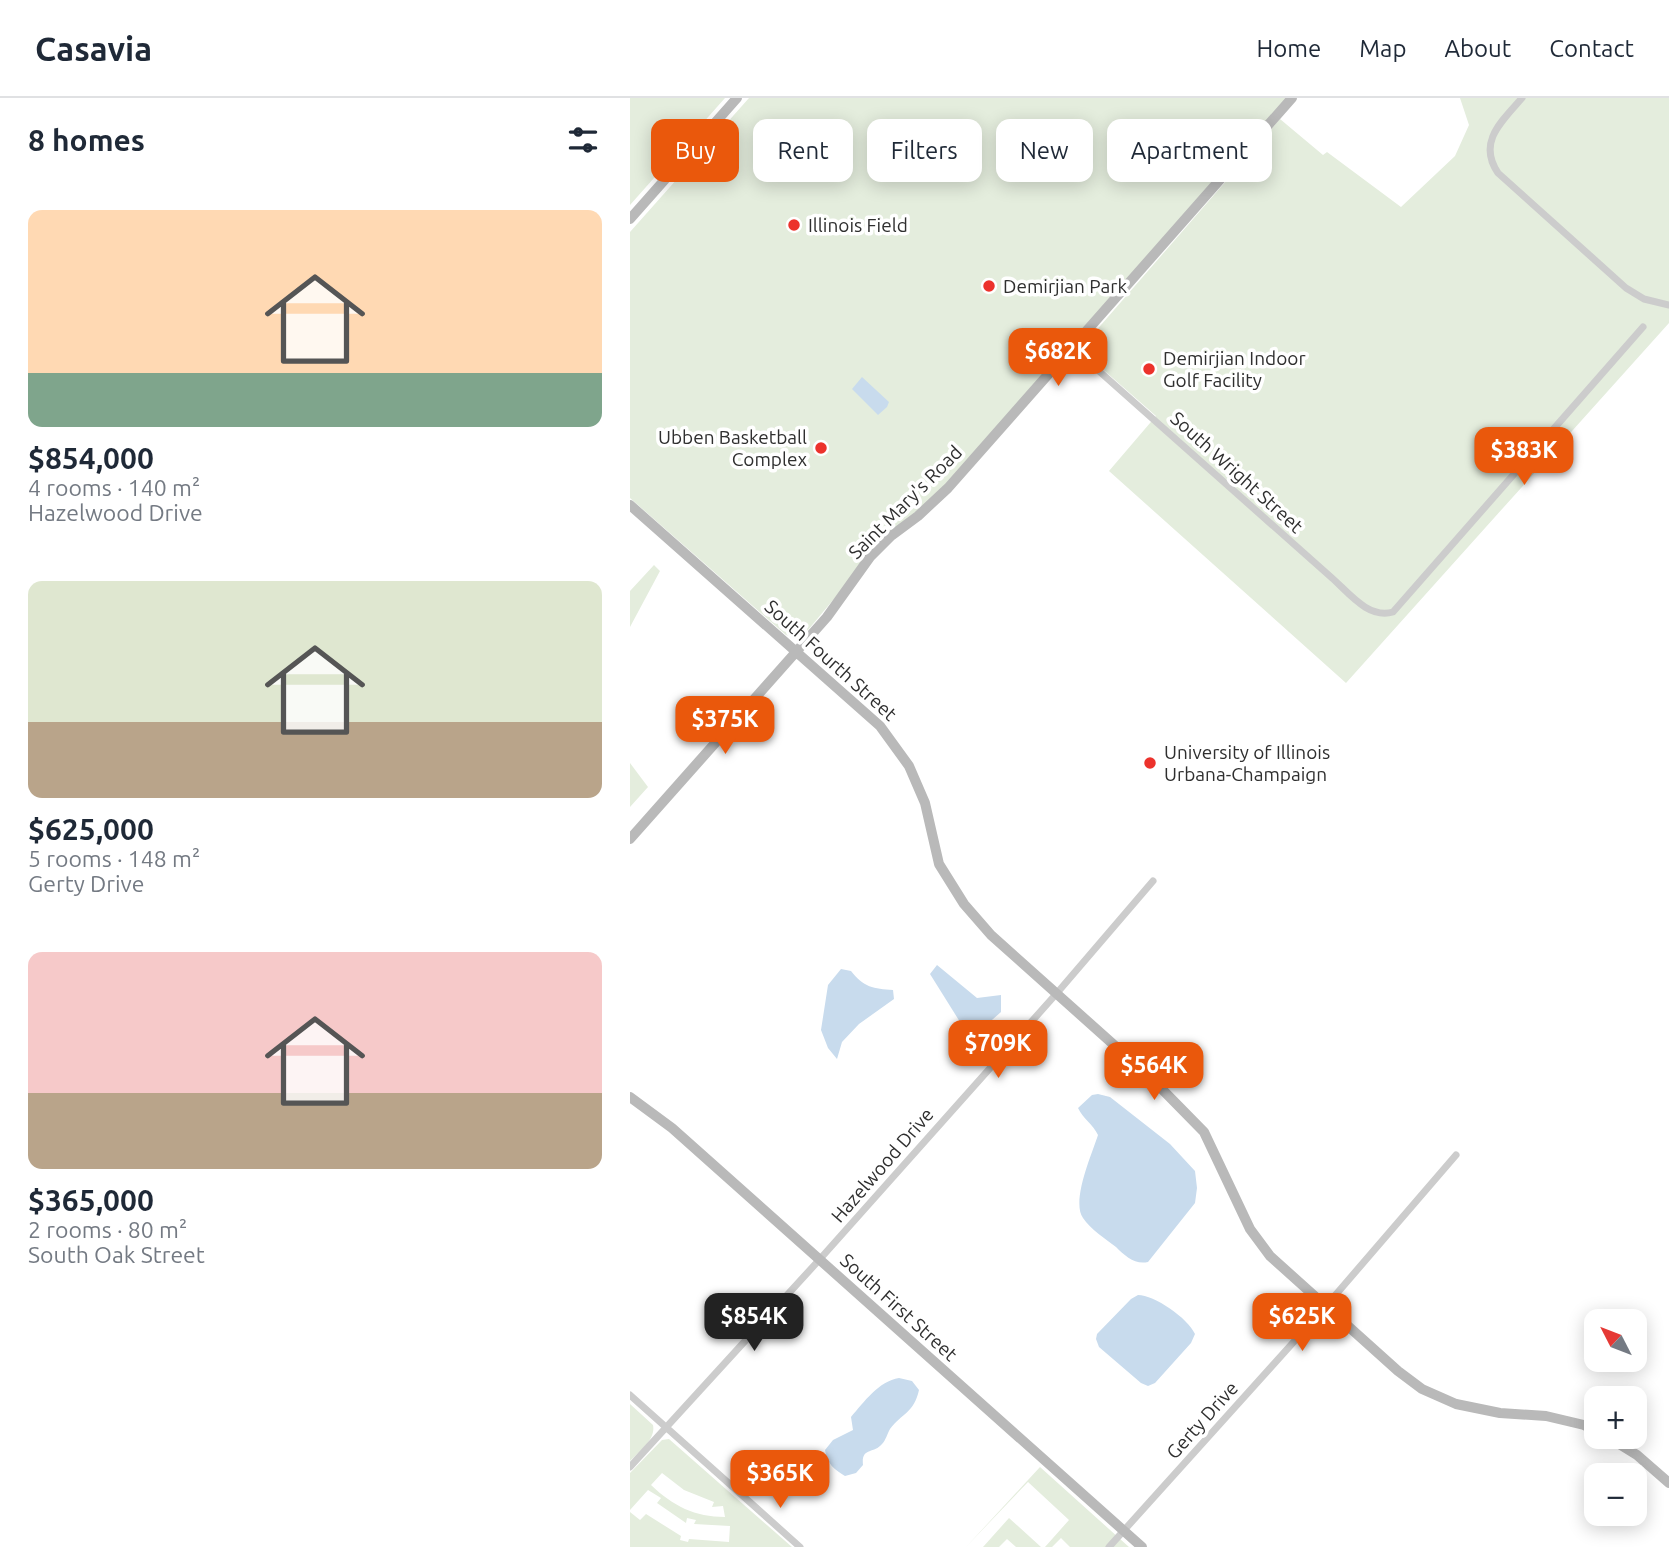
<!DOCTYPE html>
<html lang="en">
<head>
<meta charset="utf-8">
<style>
	:root { --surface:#fff; --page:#f2f2f3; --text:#1f2937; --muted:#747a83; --line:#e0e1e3; --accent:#ea580c }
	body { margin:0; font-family:Ubuntu,sans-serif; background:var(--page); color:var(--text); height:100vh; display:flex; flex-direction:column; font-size:26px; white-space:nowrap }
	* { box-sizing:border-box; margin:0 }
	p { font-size:23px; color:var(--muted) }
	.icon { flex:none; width:38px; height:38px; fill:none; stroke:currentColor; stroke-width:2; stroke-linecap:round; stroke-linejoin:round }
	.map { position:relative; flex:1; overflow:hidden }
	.panel { display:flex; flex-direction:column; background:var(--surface); width:630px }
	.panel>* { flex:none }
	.top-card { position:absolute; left:21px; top:21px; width:665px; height:63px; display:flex; gap:14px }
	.needle { width:46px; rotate:312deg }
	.controls { position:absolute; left:954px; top:1211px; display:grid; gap:14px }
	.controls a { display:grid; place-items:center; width:63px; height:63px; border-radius:14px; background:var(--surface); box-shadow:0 4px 18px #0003; font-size:35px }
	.price { position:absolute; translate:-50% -60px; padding:0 16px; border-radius:14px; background:var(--accent); color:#fff; font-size:23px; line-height:46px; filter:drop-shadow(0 2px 4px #0008) }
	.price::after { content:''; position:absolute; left:50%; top:42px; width:21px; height:16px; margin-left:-10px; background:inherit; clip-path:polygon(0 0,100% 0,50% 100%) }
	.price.on { background:#222; color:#fff }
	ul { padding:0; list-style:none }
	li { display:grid; align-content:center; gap:14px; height:371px; padding:0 28px }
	li span { display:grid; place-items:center; height:217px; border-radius:14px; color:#555 }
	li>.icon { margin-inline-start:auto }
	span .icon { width:126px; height:126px; fill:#fffc; stroke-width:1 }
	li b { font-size:30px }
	h2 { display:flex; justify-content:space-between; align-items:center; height:84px; padding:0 28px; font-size:30px }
	.chip { padding:0 24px; border-radius:14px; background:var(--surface); box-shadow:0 4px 18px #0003; font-size:24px; line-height:63px }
	.chip.on { background:var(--accent); color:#fff }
	header { display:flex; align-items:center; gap:42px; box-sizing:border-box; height:98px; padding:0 35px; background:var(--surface); border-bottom:2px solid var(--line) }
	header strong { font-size:33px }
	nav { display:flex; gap:38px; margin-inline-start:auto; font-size:24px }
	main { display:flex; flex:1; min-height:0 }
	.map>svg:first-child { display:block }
	.green { fill:#e4eddd; fill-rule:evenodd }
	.water { fill:#c8dbed }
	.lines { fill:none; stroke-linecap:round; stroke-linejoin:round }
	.stream { stroke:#c8dbed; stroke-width:2 }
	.street { stroke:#ccc; stroke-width:7 }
	.secondary { stroke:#b9b9b9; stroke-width:10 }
	.poi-dot { fill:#ec322c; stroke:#fff; stroke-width:2.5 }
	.labels { text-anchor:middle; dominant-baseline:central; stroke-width:7; stroke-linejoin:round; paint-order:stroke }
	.poi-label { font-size:19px; fill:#2f2f2f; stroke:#fff; text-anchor:start }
	.street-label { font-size:19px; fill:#2f2f2f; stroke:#fff }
</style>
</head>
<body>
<header>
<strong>Casavia</strong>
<nav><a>Home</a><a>Map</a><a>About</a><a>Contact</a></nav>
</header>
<main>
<section class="panel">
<h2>8 homes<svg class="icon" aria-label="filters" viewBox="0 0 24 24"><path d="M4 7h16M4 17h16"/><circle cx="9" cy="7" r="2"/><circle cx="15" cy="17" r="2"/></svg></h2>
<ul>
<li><span style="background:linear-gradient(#ffd9b3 75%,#7fa58c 0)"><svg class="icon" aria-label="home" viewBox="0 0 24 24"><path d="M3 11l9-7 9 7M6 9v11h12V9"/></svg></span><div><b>$854,000</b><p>4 rooms · 140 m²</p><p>Hazelwood Drive</p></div></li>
<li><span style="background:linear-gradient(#dfe7d0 65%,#b9a48a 0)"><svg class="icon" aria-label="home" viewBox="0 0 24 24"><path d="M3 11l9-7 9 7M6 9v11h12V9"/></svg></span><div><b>$625,000</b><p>5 rooms · 148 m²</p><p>Gerty Drive</p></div></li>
<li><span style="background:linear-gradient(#f6c9c9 65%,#b9a48a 0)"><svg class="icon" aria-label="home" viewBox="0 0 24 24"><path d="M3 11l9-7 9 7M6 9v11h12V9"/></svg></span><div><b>$365,000</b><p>2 rooms · 80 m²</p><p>South Oak Street</p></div></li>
</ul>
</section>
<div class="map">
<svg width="1039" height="1449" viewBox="0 0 1039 1449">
	<rect width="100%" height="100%" fill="#fff"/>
	<path class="green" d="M0,0h95l-95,107z
		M119,0h539l-305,346 -57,61 -38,29 -85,102 -5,3 -12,-4 -156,-137v-266z
		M830,0h209v225l-323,360 -237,-212 47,-55 -74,-65 -1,-3 199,-229 43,36 4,-3 74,55 54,-51 14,-31z
		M24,467l6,6 -30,56v-36z
		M0,665l18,24 -18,20z
		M0,1306l23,21c3,14 -13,26 -23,36z
		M39,1341l123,108h-162v-35l10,8 6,-6 35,22 -1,4 8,2 1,-3 40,3 1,-16 -36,-2 2,-4 -9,-2 -1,5 -29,-20 4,-5 -13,-8 -18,20v-37l32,-33zM32,1375l22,17 30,12 -2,5 11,-1 2,11c-30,0 -52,-11 -74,-32z
		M410,1369l89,80h-59l-9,-9 -9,9h-7l24,-27 -41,-38 -62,65z
		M379,1420l32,29h-25l-9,-8 -8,8h-16z"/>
	<path class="water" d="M232,279l27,25 -2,5 -9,8 -26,-26z
		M307,867l40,33 24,-3v17l-17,15 -24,-5 -30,-48z
		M211,871l10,2c12,16 23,18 42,19l1,9 -35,25 -17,18 -5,17 -9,-11 -7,-18 7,-45z
		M468,996l12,3 60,47 25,27 2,17 -2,15 -47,59c-13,3 -23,-6 -32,-15 -10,-8 -26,-18 -33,-29 -12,-17 9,-64 15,-83 -5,-11 -15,-16 -20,-27l14,-13z
		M508,1197c16,0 50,23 57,39l-4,9 -36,40 -7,3 -7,-3 -42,-36 -3,-8 1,-5 34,-35z
		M269,1280l13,3 7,9c-5,23 -17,23 -29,39 -3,5 -4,11 -8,15 -8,10 -21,3 -19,21l-7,8 -11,3c-11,-7 -18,-12 -20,-26l8,-10 20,-10 -2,-13c13,-15 28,-36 48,-39z"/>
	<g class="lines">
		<path class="stream" d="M165,1357c9,5 22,11 33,6"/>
		<path class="street" d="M892,0c-20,23 -45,44 -24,75l128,115 18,11 25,6
			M443,250l259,230c17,15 36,41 61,34l250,-285
			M0,1297l170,152
			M0,1369l190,-208 237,-266 96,-112
			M479,1449l217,-241 130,-151"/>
		<path class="secondary" d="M0,121l107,-121
			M0,407l250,221 29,40 16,37 14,61 25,40 27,31 160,143 53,54 46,97 20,27 128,115 24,18 34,15 44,9 46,3 38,9 12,6
			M0,741l197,-222 43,-60 21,-21 27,-20 30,-28 344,-390
			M0,999l42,31 470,419
			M978,1339l29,18 32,28"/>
	</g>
	<g class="poi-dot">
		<circle cx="164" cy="127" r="7"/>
		<circle cx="359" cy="188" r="7"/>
		<circle cx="519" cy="271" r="7"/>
		<circle cx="191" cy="350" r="7"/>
		<circle cx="520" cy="665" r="7"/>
	</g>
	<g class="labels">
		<g class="poi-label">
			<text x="178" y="127">Illinois Field</text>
			<text x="373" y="188">Demirjian Park</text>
			<text x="533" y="260">Demirjian Indoor<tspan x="533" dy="22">Golf Facility</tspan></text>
			<text x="177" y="339" text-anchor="end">Ubben Basketball<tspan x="177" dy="22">Complex</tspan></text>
			<text x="534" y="654">University of Illinois<tspan x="534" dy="22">Urbana-Champaign</tspan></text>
		</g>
		<g class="street-label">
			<text transform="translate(607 374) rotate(42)">South Wright Street</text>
			<text transform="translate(275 404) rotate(-45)">Saint Mary's Road</text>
			<text transform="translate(201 562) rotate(42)">South Fourth Street</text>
			<text transform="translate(252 1067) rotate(-49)">Hazelwood Drive</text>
			<text transform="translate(269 1209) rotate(42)">South First Street</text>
			<text transform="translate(572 1322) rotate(-48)">Gerty Drive</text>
		</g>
	</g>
</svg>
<div class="controls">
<a><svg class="needle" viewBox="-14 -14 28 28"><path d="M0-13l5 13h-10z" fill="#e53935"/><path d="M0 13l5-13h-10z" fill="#747a83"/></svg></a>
<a>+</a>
<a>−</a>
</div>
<b class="price" style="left:428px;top:290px">$682K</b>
<b class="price" style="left:894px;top:389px">$383K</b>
<b class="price" style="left:95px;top:658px">$375K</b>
<b class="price" style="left:368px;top:982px">$709K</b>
<b class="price" style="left:524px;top:1004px">$564K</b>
<b class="price on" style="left:124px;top:1255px">$854K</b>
<b class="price" style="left:672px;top:1255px">$625K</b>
<b class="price" style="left:150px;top:1412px">$365K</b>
<div class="top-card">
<a class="chip on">Buy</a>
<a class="chip">Rent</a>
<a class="chip">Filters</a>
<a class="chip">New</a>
<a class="chip">Apartment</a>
</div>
</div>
</main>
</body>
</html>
